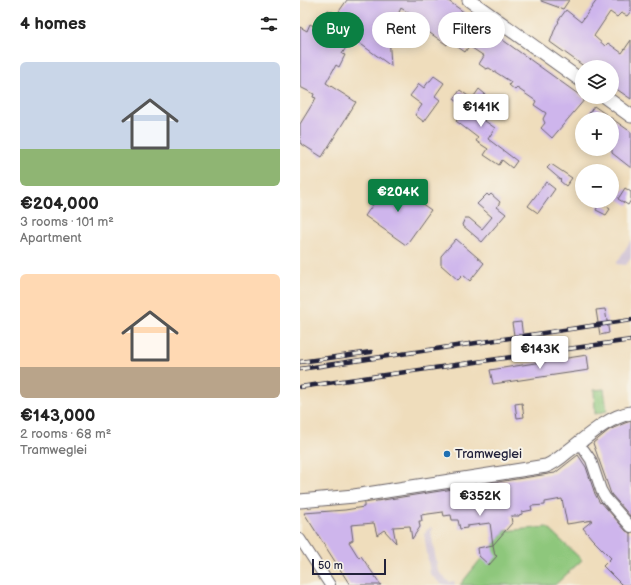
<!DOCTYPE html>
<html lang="en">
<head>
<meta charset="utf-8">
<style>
	:root { --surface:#fff; --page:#f6f6f6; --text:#222; --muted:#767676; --accent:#0b8043 }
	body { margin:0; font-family:"Balsamiq Sans",sans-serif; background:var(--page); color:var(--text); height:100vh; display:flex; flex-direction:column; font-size:15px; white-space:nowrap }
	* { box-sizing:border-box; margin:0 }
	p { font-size:13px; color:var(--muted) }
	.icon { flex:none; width:22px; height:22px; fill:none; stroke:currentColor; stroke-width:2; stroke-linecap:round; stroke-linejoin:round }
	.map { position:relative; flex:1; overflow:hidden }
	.drawer { display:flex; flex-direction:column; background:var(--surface); width:300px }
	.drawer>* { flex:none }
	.banner { position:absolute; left:12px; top:12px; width:259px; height:36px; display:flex; gap:8px }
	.buttons { position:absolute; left:275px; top:60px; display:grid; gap:8px }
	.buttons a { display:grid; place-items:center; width:44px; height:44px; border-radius:50%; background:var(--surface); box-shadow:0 2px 10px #0003; font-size:20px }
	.scale { position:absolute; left:12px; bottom:10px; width:74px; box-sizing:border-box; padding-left:4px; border:2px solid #22223b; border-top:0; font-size:11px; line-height:14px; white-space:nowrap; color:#22223b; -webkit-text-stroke:3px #f7f3e8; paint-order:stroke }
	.price { position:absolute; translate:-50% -34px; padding:0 9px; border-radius:4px; background:#fff; color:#222; font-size:13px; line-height:26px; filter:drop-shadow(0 1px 2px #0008) }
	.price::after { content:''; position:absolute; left:50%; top:24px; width:12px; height:9px; margin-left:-6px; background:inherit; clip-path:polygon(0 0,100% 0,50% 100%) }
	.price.current { background:var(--accent); color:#fff }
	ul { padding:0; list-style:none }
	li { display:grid; align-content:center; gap:8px; height:212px; padding:0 20px }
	li span { display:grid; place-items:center; height:124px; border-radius:6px; color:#555 }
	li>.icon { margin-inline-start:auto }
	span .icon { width:72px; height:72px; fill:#fffc; stroke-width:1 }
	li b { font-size:17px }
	h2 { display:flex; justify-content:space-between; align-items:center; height:48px; padding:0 20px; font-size:17px }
	.chip { padding:0 14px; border-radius:18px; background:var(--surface); box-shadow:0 2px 10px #0003; font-size:14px; line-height:36px }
	.chip.current { background:var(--accent); color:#fff }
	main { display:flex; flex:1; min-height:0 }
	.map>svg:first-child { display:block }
	.industrial { fill:#ccbed3 }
	.green { fill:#8ec77b; stroke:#58745b }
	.building { fill:#ceb5ec }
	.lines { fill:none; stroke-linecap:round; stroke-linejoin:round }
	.minor-casing { stroke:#6a6368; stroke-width:12 }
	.tertiary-casing { stroke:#6a6368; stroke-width:15 }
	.minor { stroke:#fff; stroke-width:10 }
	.tertiary { stroke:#fff; stroke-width:13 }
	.rail-casing { stroke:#22223b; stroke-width:4.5 }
	.rail { stroke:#f7f3e8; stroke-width:3; stroke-dasharray:9; stroke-linecap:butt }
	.poi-dot { fill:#1f6fb2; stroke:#f7f3e8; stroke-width:1.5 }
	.labels { text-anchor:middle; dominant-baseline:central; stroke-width:4; stroke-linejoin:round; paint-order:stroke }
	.poi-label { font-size:13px; fill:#22223b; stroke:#f7f3e8; text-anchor:start }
</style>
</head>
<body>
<main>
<section class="drawer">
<h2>4 homes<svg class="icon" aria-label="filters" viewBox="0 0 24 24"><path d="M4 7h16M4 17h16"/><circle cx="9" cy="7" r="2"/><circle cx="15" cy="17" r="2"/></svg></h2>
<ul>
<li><span style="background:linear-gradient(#c9d6e8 70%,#8fb573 0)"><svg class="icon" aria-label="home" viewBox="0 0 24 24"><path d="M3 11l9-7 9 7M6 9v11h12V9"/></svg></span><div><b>€204,000</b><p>3 rooms · 101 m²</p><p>Apartment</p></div></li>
<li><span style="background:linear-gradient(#ffd9b3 75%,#b9a48a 0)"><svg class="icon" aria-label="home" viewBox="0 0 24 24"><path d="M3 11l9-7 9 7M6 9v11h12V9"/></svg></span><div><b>€143,000</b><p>2 rooms · 68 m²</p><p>Tramweglei</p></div></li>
</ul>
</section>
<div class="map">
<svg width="331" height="585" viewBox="0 0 331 585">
	<rect width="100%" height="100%" fill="#f7f3e8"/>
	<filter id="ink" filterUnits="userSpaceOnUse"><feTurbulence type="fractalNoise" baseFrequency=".025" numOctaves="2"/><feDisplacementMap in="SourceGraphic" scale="8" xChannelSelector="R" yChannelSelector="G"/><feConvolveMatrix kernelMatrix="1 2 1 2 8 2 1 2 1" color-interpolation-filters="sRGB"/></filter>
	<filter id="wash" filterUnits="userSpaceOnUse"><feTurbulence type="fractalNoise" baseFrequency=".012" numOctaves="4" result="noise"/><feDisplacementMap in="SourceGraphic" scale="16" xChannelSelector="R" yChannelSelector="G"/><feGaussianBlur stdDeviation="0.9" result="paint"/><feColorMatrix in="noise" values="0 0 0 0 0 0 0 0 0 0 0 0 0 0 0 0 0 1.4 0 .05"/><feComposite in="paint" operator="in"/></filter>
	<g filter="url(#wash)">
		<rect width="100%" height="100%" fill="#efddbc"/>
		<path class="industrial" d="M331,240v18l-5,7 -10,-1z
			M130,527l2,1 -1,4 7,39 11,11 5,-1 1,4h-13l-12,-11 -6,-41h2v-3l3,-1z"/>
		<path class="green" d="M304,389l3,22 -12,3 -1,-24z
			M247,527l35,33 -27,25h-95l20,-25 24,-27v-2z"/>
		<g id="blocks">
			<path class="building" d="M47,0h100l138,99 -33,39 -11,-10 4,-5 -2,-4 3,-6 -12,-8 2,-4 -19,-13 -2,2 -6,-5 2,-3 -22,-14 -3,1 -7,-5 5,-8 -15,-10 -4,6 -16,-11 -2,4 -20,-14 -1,2 -13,-9 4,-5 -16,-11 -12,26 2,32 -40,-29 5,-6 -21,-14z
				M241,0h28l-6,9 -22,-8z
				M297,0h34v11l-4,5 -6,-3 -4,4 -7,-5 -16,24 11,10 3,-3 14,10 9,-13v59l-19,-13v-19h-27l-35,-25 6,-16 3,-4 -1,-1 8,-11 15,12z
				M28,10l7,3 -10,19 23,12 -6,10 3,1 -6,12 -3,-2 -10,18 30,19 -34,55 -22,-14v-19l16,-26 -3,-1 1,-3 -14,-7v-60l7,4 3,-7 9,5z
				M134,76l10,7 -9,13 5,4 -16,22 -9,-7 7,-10 -12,-9 9,-12 5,4 5,-7h1z
				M179,89l6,5 -13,18 23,16 -7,11 29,22 -5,7 -10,-8 -3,5 -15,-10 4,-6 -12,-8 2,-3 -22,-17 10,-13 -12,-9 6,-9 12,9z
				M294,106l37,26v36l-19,-15v-34h-27z
				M251,164l21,14 -6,8 -6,-5 1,-1 -14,-12z
				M89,181l42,29 -25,35 -41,-29z
				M246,182l9,7 -17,24 -10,-7z
				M325,188l6,4v8l-3,5 -10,-6z
				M187,194l2,2 2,-2 9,8 -3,5 9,7 -24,28 -20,-17 3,-7h4l13,11 10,-12 -15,-13z
				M300,202l10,7 -4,6 -10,-5z
				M156,239l28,24 -14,18 -7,-6 -5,5 -17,-15v-9z
				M305,309l4,24 -9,2 -4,-25z
				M221,322l3,23 -8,2 -4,-24z
				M287,355l2,15 -96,14 -3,-14z
				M222,403l2,14 -7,1 -2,-14z
				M331,421v96l-20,-23 -18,-51 16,-13 16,-7z
				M278,455l8,12 9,27 5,9 1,-1 25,29 5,2v52h-9l-19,-19 8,-8 -19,-19 -9,-11 10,-8 -26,4 -5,-25 -17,3v3l-14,1 1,4 -10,2v2l-3,1v1h-8l1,7 -19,22 2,10 2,1 -8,9 -10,-9 -1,-8 15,-3 -3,-22 -23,3v2l-7,1 -2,-9h-6l-1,-5 -7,1 -1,-4 -22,3 1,6h-3l1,6 -8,12 -2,-13 -17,1 3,16 -12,-13 -7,5 -3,-12 -23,2 2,15 -4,2 10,16 2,-2 20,29h-31l-46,-72 41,-3 19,-3v-4l191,-30z"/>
		</g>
	</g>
	<g filter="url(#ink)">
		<use href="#blocks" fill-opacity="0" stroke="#6a6368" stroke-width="1"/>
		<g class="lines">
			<g class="minor-casing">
				<path id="minor" d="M284,450l7,10 10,30 4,7 26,30
					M0,539l30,46"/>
			</g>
			<g class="tertiary-casing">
				<path id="tertiary" d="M169,0l113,81
					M305,97l26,19
					M0,501l54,-5 192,-30c8,-3 14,-8 21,-14 19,-14 40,-35 64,-39"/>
			</g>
			<use href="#minor" class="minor"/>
			<use href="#tertiary" class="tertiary"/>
			<g class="rail-casing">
				<path id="rail" d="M0,362l71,-10
					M0,369l331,-49
					M0,387l331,-47"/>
			</g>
			<use href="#rail" class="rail"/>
		</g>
	</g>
	<circle class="poi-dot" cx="147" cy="454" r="4"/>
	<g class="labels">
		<g class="poi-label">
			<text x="155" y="454">Tramweglei</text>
		</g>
	</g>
</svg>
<div class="buttons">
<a><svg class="icon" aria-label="layers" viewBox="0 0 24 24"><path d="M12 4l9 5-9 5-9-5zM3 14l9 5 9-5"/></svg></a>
<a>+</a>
<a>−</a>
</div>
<div class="scale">50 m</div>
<b class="price" style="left:181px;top:128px">€141K</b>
<b class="price current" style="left:98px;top:213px">€204K</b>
<b class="price" style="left:240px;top:370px">€143K</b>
<b class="price" style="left:180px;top:517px">€352K</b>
<div class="banner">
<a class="chip current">Buy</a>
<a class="chip">Rent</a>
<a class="chip">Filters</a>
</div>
</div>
</main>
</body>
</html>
